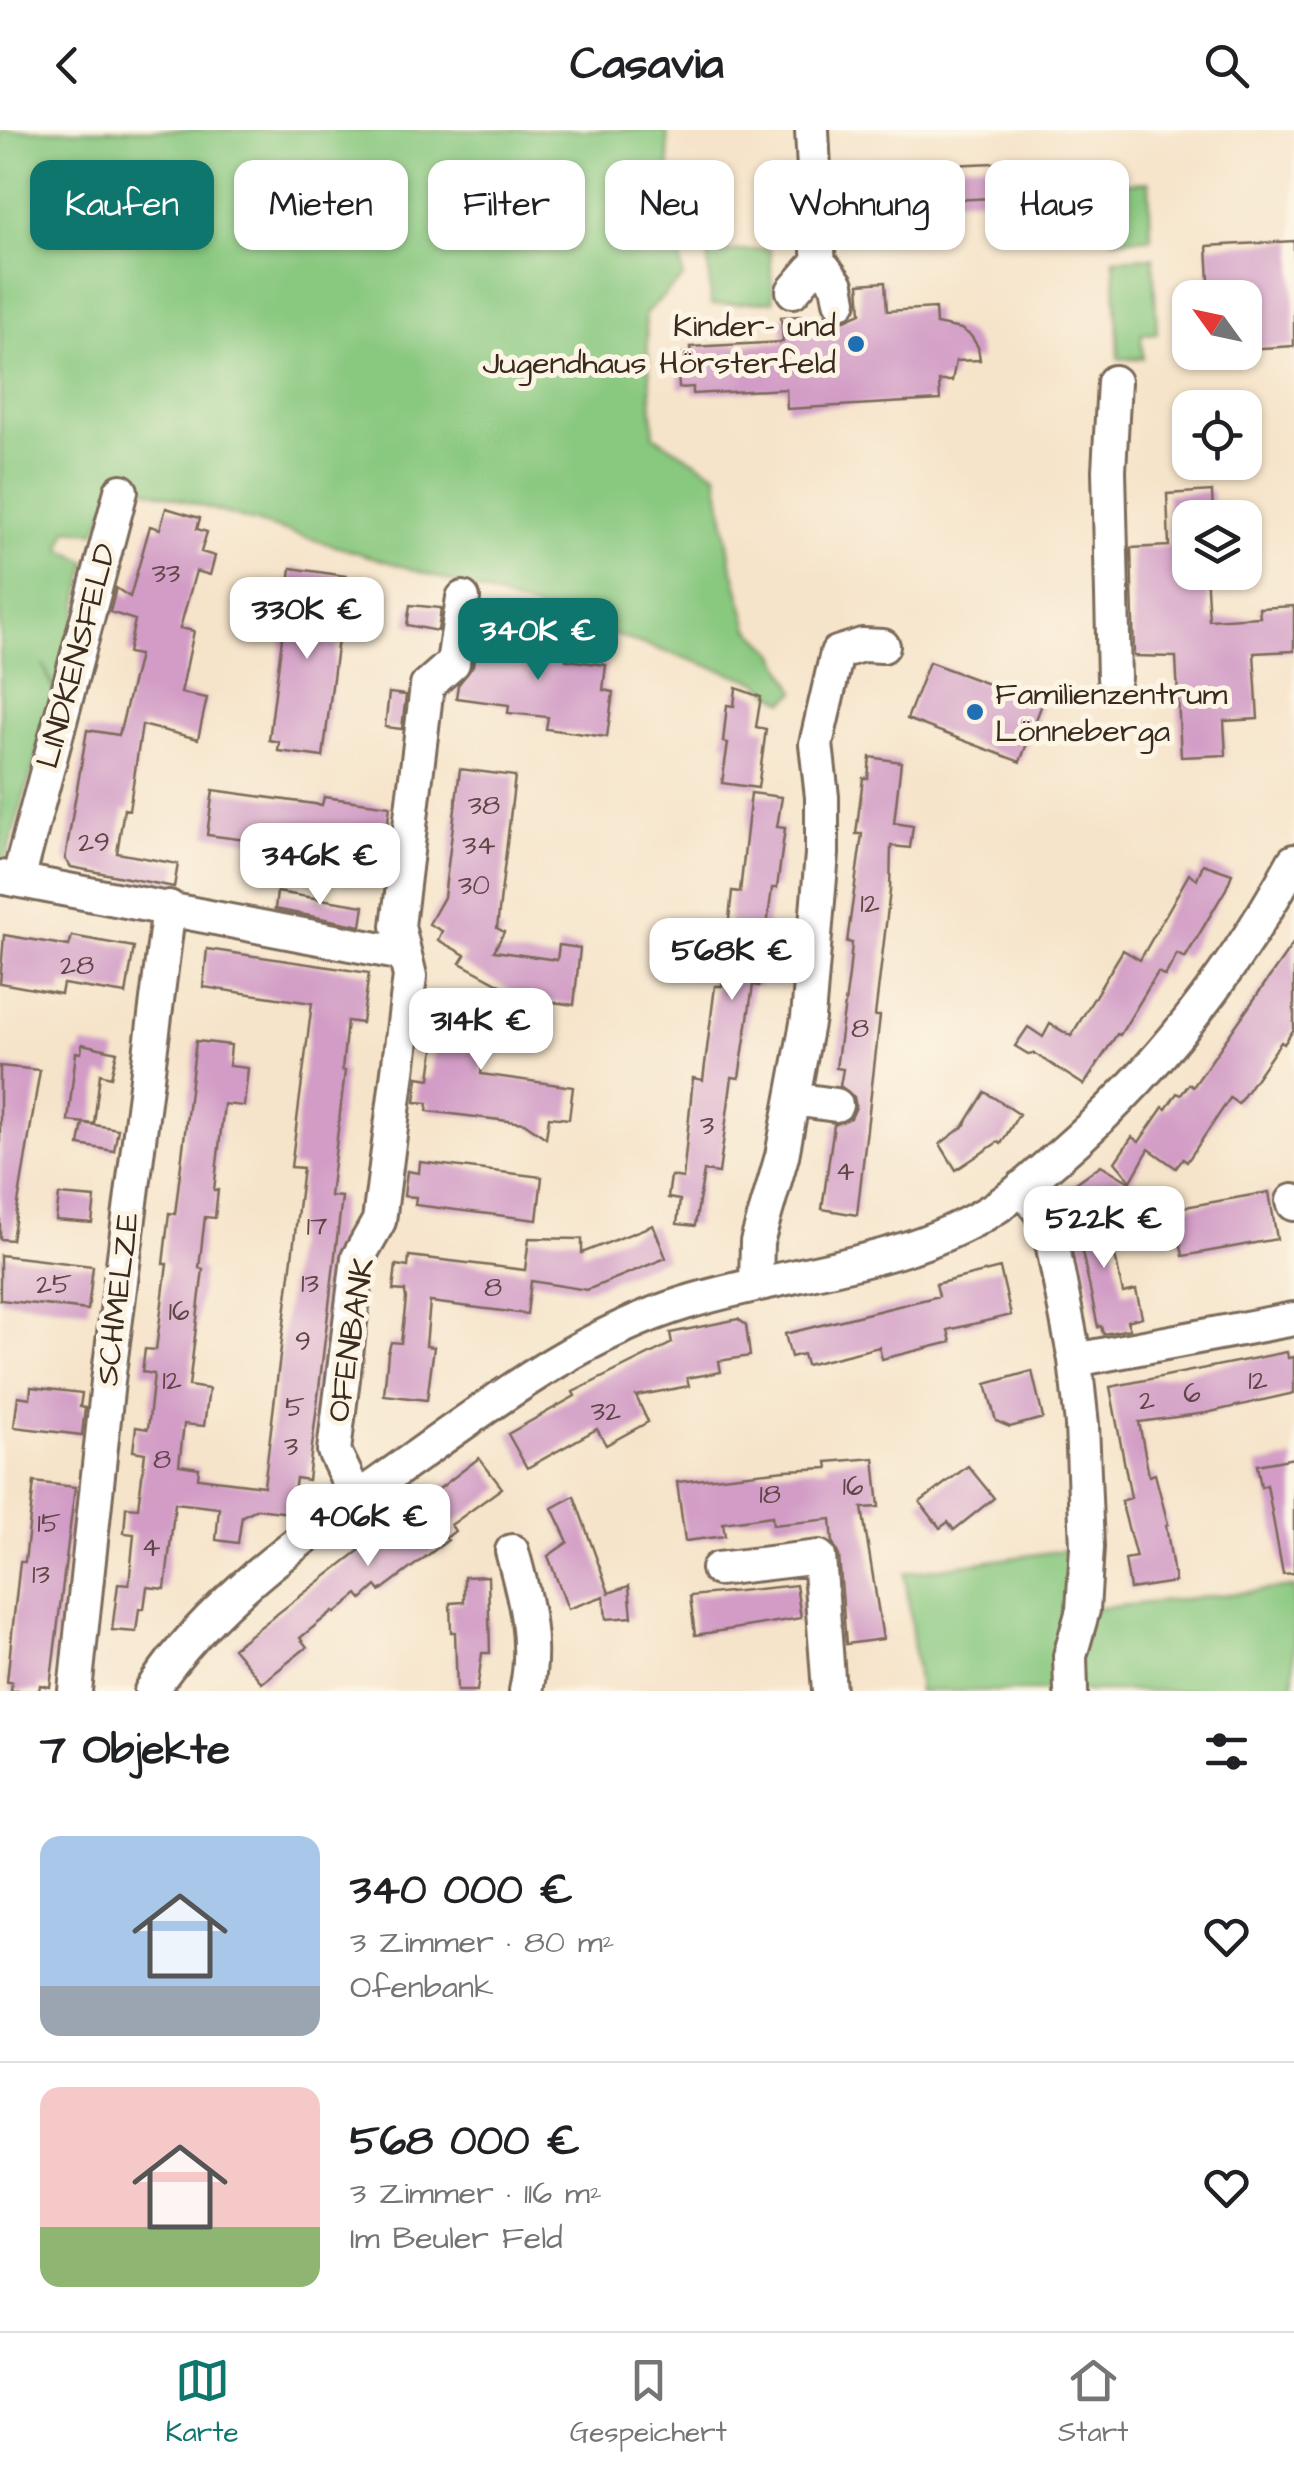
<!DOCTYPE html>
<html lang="de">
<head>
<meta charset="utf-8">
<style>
	:root { --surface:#fff; --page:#f6f6f6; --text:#202124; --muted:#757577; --line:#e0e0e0; --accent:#0f766e }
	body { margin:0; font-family:"Architects Daughter",sans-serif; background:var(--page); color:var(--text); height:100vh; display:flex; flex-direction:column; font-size:38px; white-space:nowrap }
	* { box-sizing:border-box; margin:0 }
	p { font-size:32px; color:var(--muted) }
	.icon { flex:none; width:55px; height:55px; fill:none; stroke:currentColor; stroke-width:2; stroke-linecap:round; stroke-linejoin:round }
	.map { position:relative; height:1561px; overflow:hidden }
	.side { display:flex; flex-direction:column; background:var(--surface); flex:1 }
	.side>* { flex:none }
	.guide { position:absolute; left:30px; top:30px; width:1235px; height:90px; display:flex; gap:20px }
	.needle { width:65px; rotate:303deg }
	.controls { position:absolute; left:1172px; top:150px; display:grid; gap:20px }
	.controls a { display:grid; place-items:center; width:90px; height:90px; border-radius:20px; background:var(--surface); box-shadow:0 2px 8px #0004; font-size:50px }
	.price { position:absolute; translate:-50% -85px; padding:0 22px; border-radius:20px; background:#fff; color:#222; font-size:32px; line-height:65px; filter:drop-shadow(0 2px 5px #0008) }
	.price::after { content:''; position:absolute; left:50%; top:60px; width:30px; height:22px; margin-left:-15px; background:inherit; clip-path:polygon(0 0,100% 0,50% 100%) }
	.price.current { background:var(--accent); color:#fff }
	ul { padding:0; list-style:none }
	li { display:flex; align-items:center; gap:30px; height:250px; padding:0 40px }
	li+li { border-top:2px solid var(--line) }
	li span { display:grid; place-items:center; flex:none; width:280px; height:200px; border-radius:20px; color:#555 }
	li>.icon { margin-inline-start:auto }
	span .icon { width:120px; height:120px; fill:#fffc; stroke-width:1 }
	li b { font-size:42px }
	h2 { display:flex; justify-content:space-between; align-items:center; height:120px; padding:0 40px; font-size:42px }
	.tag { padding:0 35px; border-radius:20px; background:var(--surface); box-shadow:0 2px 8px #0004; font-size:35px; line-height:90px }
	.tag.current { background:var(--accent); color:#fff }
	header { display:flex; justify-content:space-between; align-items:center; height:130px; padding:0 40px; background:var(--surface); font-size:45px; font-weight:800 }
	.dock { display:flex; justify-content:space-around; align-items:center; height:140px; border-top:2px solid var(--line); background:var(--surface); font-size:28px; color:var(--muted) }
	.dock a { display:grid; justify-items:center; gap:5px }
	.dock .current { color:var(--accent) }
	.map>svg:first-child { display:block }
	.green { fill:#88c87f; stroke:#62794e; stroke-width:2.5 }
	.building { fill:#d29cc6 }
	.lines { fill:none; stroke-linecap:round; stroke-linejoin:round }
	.minor-casing { stroke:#7c6b5a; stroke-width:38 }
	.minor { stroke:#fff; stroke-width:32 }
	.poi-dot { fill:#1f6fb2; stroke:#fcf5e5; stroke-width:4 }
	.labels { text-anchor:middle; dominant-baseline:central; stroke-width:10; stroke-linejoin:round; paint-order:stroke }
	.number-label { font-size:28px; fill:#614648 }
	.poi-label { font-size:32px; fill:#3b2a1e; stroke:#fcf5e5; text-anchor:end }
	.street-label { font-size:32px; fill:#3b2a1e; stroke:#fcf5e5 }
</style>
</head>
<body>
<header><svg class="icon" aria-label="back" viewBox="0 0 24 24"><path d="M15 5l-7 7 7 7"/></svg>Casavia<svg class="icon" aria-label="search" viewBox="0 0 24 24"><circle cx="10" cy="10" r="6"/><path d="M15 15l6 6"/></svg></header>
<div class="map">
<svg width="1294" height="1561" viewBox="0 0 1294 1561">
	<rect width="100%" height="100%" fill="#fcf5e5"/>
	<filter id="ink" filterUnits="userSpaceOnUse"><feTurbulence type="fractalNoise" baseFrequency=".01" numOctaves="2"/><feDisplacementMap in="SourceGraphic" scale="20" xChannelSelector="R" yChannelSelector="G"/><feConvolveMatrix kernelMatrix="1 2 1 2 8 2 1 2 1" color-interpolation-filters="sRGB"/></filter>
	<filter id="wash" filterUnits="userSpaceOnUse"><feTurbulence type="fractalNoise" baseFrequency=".0048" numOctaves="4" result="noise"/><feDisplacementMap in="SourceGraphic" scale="40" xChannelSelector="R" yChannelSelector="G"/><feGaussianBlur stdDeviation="2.25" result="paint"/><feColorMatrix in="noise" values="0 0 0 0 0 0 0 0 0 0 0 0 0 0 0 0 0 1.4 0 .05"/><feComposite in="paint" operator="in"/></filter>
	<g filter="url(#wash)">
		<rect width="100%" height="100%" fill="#f6e4ca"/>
		<path class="green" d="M0,0h667l4,73 4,4 8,71 -38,35 9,123 63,38 14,88 18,66 26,25 21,39 -12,10 -26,-20 -320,-105 -319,-96 -24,51 -28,-3 -6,20 26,13 -28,135 -16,-33 12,31 -52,172h-3z
			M836,48l88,2v20l-89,-2z
			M1149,52l2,56 -39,1 -3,-55z
			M770,119l3,52 -62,4 -3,-52z
			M1153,127l4,76 -16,1 2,24 -24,1 -5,-100z
			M1087,1417l-3,63 210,-23v104h-375l-14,-118z"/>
		<g id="blocks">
			<path class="building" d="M1038,31l1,35 -88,4 -2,-35z
				M1294,111v105l-49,3v-51h-35l-3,-52z
				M885,152l2,29 48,-3 1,16 25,5 10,7 7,11 2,13 -24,1 -4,20h-13l1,19 -153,9 -1,-20 -93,5v-7l-14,1 -2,-34h14l-1,-7 93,-5 -2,-25 45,-2 8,5h11l16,-7 -2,-29z
				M1212,361l1,27h-23v54h16l3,48 51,-3 -1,-9 35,-2v45l-40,2 4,66 -34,2 2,34 -45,2 -5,-100 -42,-1 -3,-108 38,-2 -2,-52z
				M166,378l34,10 -3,11 10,3 -6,20 14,4 -5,19 -14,-4 -16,57 14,3 -13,62 26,5 -9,41 -56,-14 -13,85 -5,-1 -7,44 61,11 -4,23 -103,-20 -6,-8 22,-129 32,5 20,-80 -11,-2 7,-33 -25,-8 6,-24 14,9 20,-71 10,3z
				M291,438l55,8 -23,181 -45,-6 1,-9 -10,-2z
				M410,475l31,3 -3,23 -31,-6z
				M478,499l50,6v7l40,6 -2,12 40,5 -3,25 10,2 -6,45 -61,-8 2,-12 -40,-4 1,-8 -53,-7 2,-13 15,-19z
				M929,532l113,42 -22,58 -113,-43z
				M736,558l25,9 -5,30 10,2 -8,59 -36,-5 6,-40 -5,-1 4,-37 7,1z
				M389,563l17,2 -4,34 -17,-2z
				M870,627l31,5 -7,61 19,3 -3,22 -19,-2 -1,45 -15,125h5l-23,199 -35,-6 12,-84 17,-7 5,-11 -2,-10 -14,-11 3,-17 -7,-1 13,-93 3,-32 -5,-1 15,-108h-6l7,-56h5z
				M460,639l55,7 -18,152 7,4 -10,19 63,9 2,-15 21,3 -6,57 -49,-7 -65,-35 5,-8 -27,-15 4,-9 -13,-7 15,-27z
				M213,660l109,15 2,-8 66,9 -6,44 -66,-8 -1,6h-10l-100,-13z
				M751,663l31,4 -5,30 8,1 -8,60h-5l-13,98 -6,-1 -14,93 -7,-1 -13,96 -15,-2 -9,55 -18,-2 3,-24 -12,-2 3,-22 12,2 10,-100 10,2 12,-94h7l10,-95 8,1z
				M1203,734l29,10 -6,15 -41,69 -8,-4 -12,22 -7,-4 -38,63 -3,-1 -33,51 -50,-32 -6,1 -13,-8 13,-19 15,10 7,-13 21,12 52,-86 17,10 49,-86 8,5z
				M277,762l87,14 -3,20 -86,-17z
				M4,805l65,11 3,-10 62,11 -8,47 -63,-10 -2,10 -61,-11z
				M1294,812v87l-10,15 -3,-2 -43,62 -8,-6 -43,64 -4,-3 -7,9 -27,-19 -18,32 -16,-19 17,-25 7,5 24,-35 3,2 11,-16 4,2 8,-11 4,3z
				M207,819l162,24 -7,50 -15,-2 -5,49 3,1 -15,125 12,1 -34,283 -12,-2 -5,35 -34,-4 -15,7 -4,27 -22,-3 3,-32 -44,-5 -10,86 -18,-2 -3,22h-5l-3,23 -24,-2 6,-46 11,1 5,-51 -10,-1 2,-26 12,1 7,-55 -12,-2 3,-24 12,2 6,-55 -12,-2 3,-23 11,1 11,-86h-4l6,-51 6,1 21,-173 35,4 -2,21 19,2 -4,38 -20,-2 -10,86h4l-3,28 -10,-1 -3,25 -3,26 4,1 -14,117 20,3 -5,37 -20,-2 -5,41 20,3 -1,10 66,8 39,-318 -12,-1 21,-164 -109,-16z
				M435,863l55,7 -9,74 92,13 -4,32 -20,-2 -3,21 -22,-15 -97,-12 1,-8 -13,-1 3,-25 12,2 6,-45 -6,-1z
				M82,914l35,8 -6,25 -11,-3 -6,50 -26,-3 8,-69 5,1z
				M0,936l40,4 -28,170 -12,-1z
				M985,962l34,22 -18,30 -3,-2 -42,28 -16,-26 24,-18z
				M83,993l35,6 -4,22 -35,-6z
				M420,1032l122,15 -5,43 -122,-15 1,-8 -12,-1 3,-25 12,2z
				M1101,1035l30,18 -72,12z
				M1269,1062l8,47 -94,17 -9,-47z
				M59,1065l36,3 -3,25 -36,-3z
				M1103,1069l20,94 13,-3 6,27 -15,4 3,8 -27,5 -2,-8 -3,1 -23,-109 3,-1 -2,-11z
				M653,1095l13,33 -79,32 -56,-9 -4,33 -97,-12 -4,44 8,1 -7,53 -43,-5 4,-42 3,-11 10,1 5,-44 -1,-8 -12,-1 3,-25 12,2 1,-11 116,14 4,-32 53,1v14z
				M0,1125l93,11 -5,44 -88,-10z
				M1000,1138l11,47 -63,15 3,12 -69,17 -3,-12 -73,18 -3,-11 -12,3 -6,-23 154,-38 -3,-12z
				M738,1189l8,6 4,31 -31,5 2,11 -34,6 2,8 -53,10 12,26 -42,23 -9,-16 -70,39 -19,-34 67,-38 -2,-4 99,-49 -2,-10z
				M1287,1222l1,6 6,-1v36l-88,20 -67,9 10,54 6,-2 13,50 -2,1 9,57 -45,7 -5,-30 11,-2 -15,-56 10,-3 -21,-111z
				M1032,1241l11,47 -33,9 -14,-6 -10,-37z
				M31,1257l51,6 -2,14 5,1 -3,27 -68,-8 4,-31 12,2z
				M479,1328l23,30 -51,37 4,6 -9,7 2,2 -68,51 -4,-5 -14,13 -4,-5 -23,19 -2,-2 -33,27 7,9 -45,36 -29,-35z
				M874,1328l5,49 -17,1 21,131 -37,5 -7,-88 -6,-13 -2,-24 -58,6 -1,-9 -49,7 2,13 -40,5 -8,-59 108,-12 43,-2 -1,-6z
				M1294,1328v115l-11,1 -16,-89 -6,2 -4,-22z
				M968,1336l26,32 -40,32 -6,-8 -8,6 -20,-26z
				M34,1352l41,5 -25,200 -10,-2 -1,6h-28l1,-9h-5l5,-49 8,-71h5z
				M574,1366l35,97 20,-7 3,31 -26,2 -2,-23 -36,13 -20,-53 20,-14 -16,-34z
				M488,1446l2,77h-8l-5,38h-20l-2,-59h-4l-1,-29 14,-1v-25z
				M796,1455l5,33 -106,17 -5,-39z"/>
		</g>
	</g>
	<g filter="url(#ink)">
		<use href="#blocks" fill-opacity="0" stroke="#7c6b5a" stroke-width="2.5"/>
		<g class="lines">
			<g class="minor-casing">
				<path id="minor" d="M812,0l7,139
					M793,161l18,-21 14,-1 12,16 3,16
					M1114,548l-5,-208 5,-88
					M0,747l403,77
					M18,750l103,-389
					M793,969l43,6
					M1022,1057l19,26 12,34 22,113 7,65 5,122 -4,63 -13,46 1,35
					M1293,1071l1,3
					M756,1153l1,-41 25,-86 26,-138 14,-164v-57l-6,-53 21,-91 25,-8 21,1
					M1075,1230l219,-41
					M357,1369l-23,-48 24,-193 21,-37 10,-78 21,-167 -12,-50 29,-240 26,-23 10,-65
					M512,1421c13,47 25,91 14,140
					M718,1439l101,-12 10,134
					M75,1561l33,-310 61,-474
					M151,1561c62,-95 168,-165 259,-230 86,-61 173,-127 275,-158 102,-32 218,-36 310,-95 23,-14 43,-35 64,-52 97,-84 174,-183 235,-295"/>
			</g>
			<use href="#minor" class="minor"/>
		</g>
	</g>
	<g class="poi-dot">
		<circle cx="856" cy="214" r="10"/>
		<circle cx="975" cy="582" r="10"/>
	</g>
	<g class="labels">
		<g class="number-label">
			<text x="166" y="443">33</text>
			<text x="484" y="675">38</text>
			<text x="94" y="712">29</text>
			<text x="479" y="715">34</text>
			<text x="474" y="755">30</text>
			<text x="870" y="773">12</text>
			<text x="77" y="835">28</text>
			<text x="860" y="898">8</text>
			<text x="707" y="995">3</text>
			<text x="845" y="1041">4</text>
			<text x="317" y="1096">17</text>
			<text x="310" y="1153">13</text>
			<text x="54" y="1154">25</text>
			<text x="493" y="1157">8</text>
			<text x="179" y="1181">16</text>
			<text x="303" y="1211">9</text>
			<text x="172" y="1250">12</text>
			<text x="1258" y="1250">12</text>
			<text x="1192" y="1263">6</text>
			<text x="1147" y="1270">2</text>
			<text x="295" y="1277">5</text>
			<text x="606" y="1281">32</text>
			<text x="291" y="1316">3</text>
			<text x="162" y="1329">8</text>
			<text x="853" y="1356">16</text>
			<text x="770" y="1364">18</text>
			<text x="49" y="1393">15</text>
			<text x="151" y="1417">4</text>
			<text x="41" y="1444">13</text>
		</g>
		<g class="poi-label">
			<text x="836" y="196">Kinder- und<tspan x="836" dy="37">Jugendhaus Hörsterfeld</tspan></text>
			<text x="995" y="564" text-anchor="start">Familienzentrum<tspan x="995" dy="37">Lönneberga</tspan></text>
		</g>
		<g class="street-label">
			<text transform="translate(77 526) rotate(-75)">LINDKENSFELD</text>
			<text transform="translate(118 1169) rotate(-83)">SCHMELZE</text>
			<text transform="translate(351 1210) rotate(-81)">OFENBANK</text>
		</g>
	</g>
</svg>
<div class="controls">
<a><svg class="needle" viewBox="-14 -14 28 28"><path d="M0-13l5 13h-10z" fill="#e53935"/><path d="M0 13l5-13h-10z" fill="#757577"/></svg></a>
<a><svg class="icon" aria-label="locate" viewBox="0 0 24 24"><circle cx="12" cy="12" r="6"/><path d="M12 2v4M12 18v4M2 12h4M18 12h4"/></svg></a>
<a><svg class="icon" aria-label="layers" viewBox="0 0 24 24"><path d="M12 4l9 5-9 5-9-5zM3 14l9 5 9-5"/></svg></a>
</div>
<b class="price" style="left:307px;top:532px">330K €</b>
<b class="price current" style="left:538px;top:553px">340K €</b>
<b class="price" style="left:320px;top:778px">346K €</b>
<b class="price" style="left:732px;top:873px">568K €</b>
<b class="price" style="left:481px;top:943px">314K €</b>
<b class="price" style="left:1104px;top:1141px">522K €</b>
<b class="price" style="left:368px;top:1439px">406K €</b>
<div class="guide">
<a class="tag current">Kaufen</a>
<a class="tag">Mieten</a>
<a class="tag">Filter</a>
<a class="tag">Neu</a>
<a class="tag">Wohnung</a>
<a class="tag">Haus</a>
</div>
</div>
<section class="side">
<h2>7 Objekte<svg class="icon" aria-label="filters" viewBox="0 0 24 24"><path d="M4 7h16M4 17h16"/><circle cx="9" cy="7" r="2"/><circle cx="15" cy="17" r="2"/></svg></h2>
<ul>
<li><span style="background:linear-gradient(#a9c7e8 75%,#9aa5b1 0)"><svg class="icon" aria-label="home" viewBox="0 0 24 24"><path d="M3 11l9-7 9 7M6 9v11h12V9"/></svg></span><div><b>340 000 €</b><p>3 Zimmer · 80 m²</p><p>Ofenbank</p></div><svg class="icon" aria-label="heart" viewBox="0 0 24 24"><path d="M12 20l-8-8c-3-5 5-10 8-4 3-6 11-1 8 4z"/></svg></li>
<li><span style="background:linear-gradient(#f6c9c9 70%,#8fb573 0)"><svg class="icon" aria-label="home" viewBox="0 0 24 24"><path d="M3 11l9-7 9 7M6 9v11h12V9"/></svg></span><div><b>568 000 €</b><p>3 Zimmer · 116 m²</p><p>Im Beuler Feld</p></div><svg class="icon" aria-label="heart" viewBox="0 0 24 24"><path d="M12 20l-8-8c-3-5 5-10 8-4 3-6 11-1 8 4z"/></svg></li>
</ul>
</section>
<nav class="dock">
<a class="current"><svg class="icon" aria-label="map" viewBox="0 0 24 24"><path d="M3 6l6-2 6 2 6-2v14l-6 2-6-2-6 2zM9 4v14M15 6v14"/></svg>Karte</a>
<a><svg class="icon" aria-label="saved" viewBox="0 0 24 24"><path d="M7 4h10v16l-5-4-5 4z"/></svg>Gespeichert</a>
<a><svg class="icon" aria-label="home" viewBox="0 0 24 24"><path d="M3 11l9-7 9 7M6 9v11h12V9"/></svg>Start</a>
</nav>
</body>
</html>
